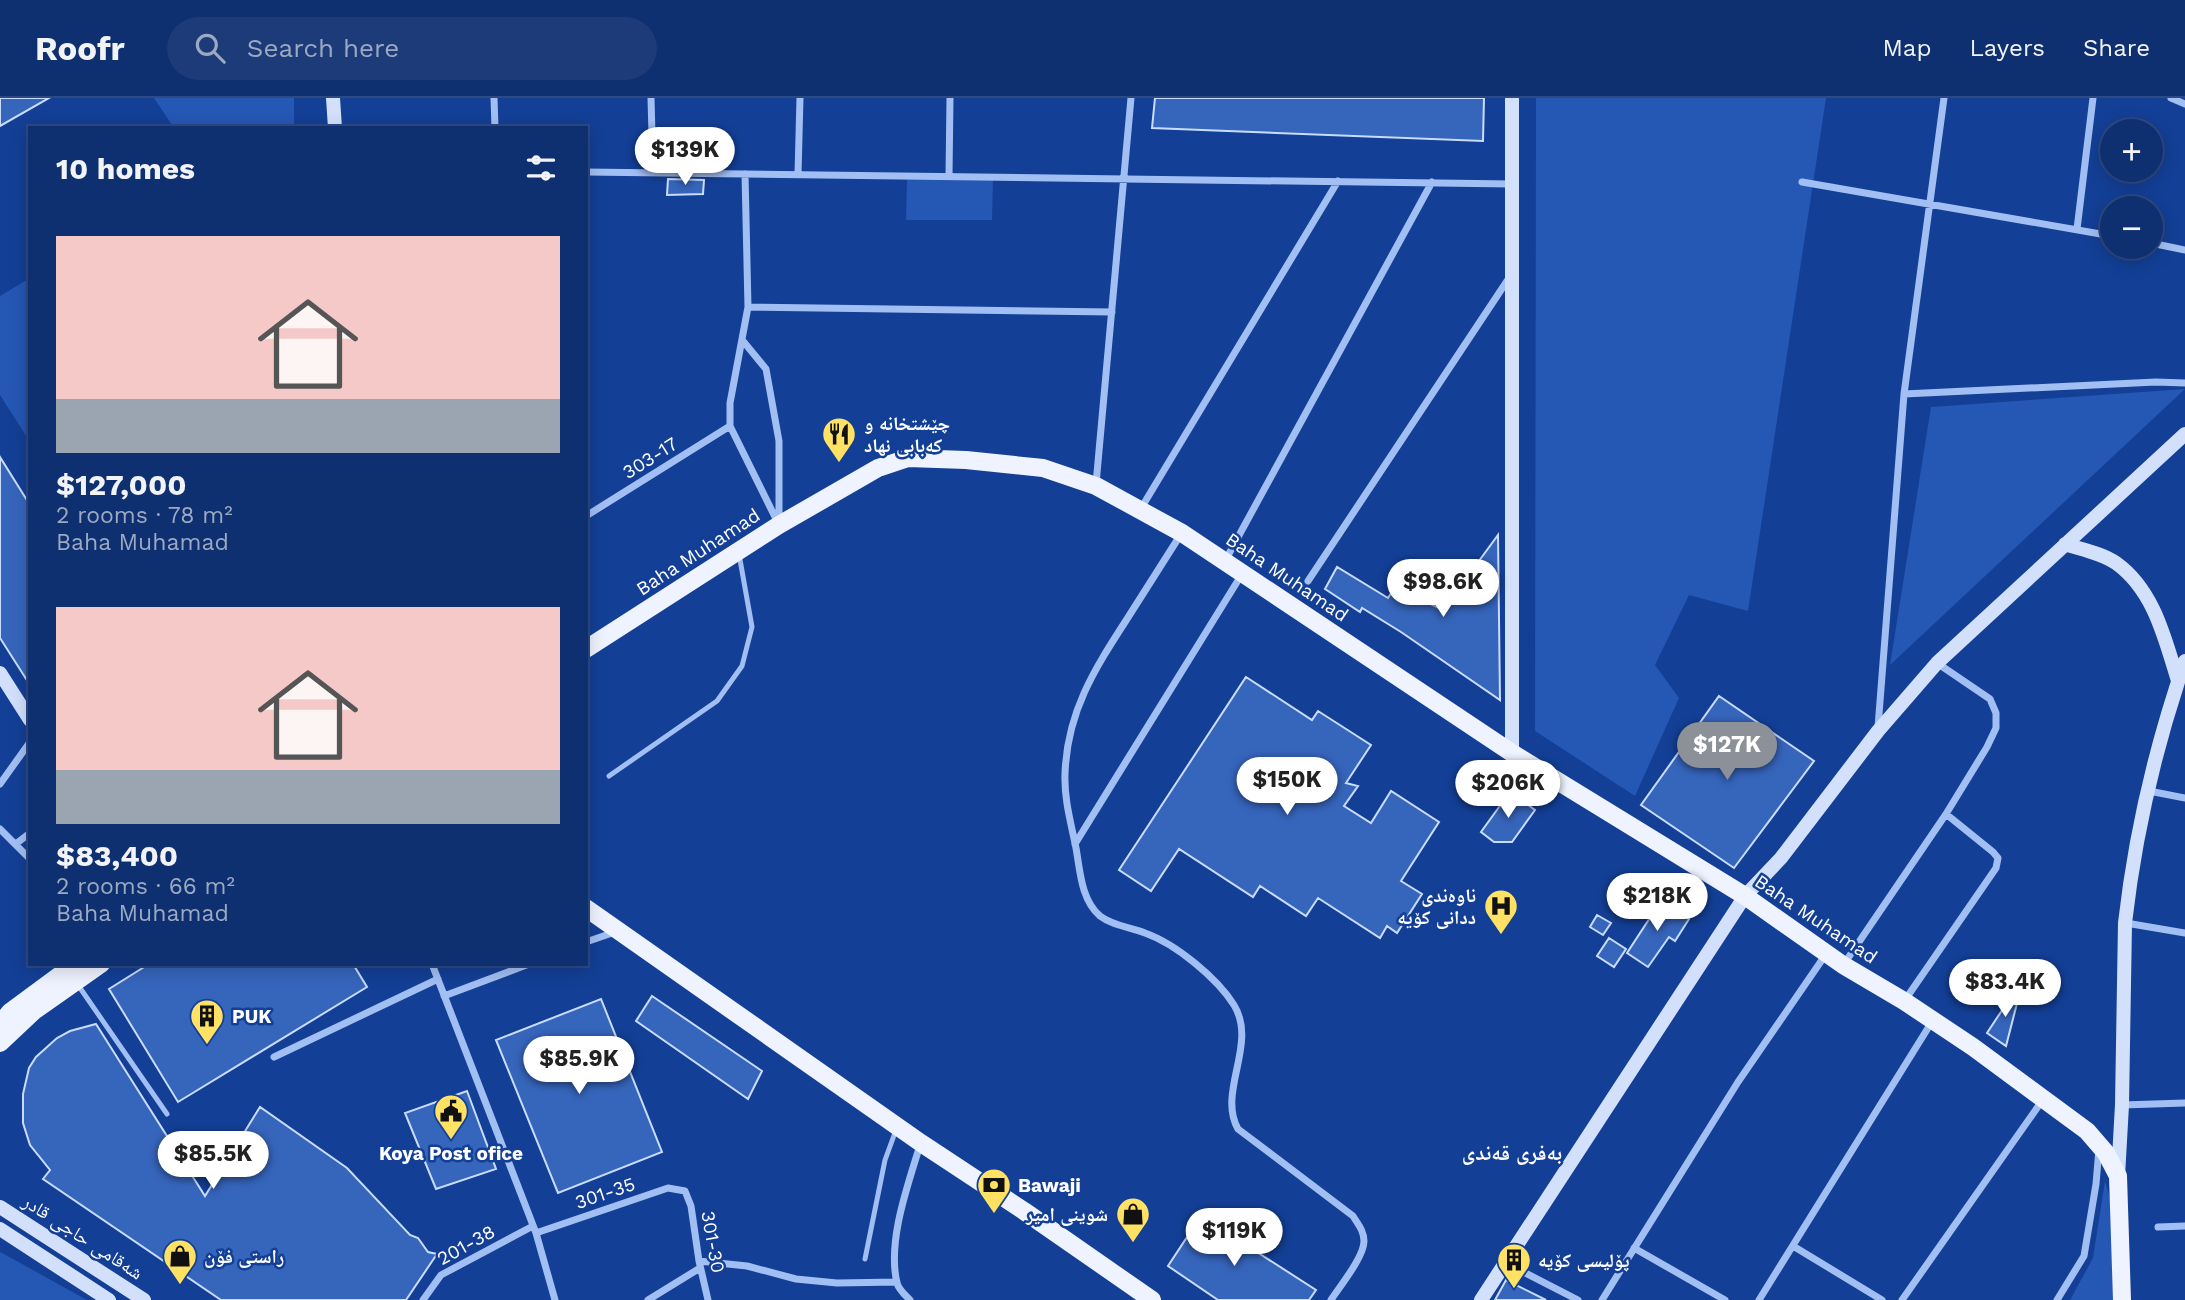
<!DOCTYPE html>
<html lang="en">
<head>
<meta charset="utf-8">
<style>
	:root { --surface:#0e2f70; --page:#1c3b78; --text:#f1f3f6; --muted:#9ba9c3; --line:#2e4a83; --accent:#8c9099 }
	body { margin:0; font-family:"Work Sans","Noto Naskh Arabic",sans-serif; background:var(--page); color:var(--text); height:100vh; display:flex; flex-direction:column; font-size:26px; white-space:nowrap }
	* { box-sizing:border-box; margin:0 }
	p { font-size:23px; color:var(--muted) }
	.icon { flex:none; width:38px; height:38px; fill:none; stroke:currentColor; stroke-width:2; stroke-linecap:round; stroke-linejoin:round }
	.map { position:relative; flex:1; overflow:hidden }
	.sheet { position:absolute; left:28px; top:28px; width:560px; height:840px; display:flex; flex-direction:column; background:var(--surface); border-radius:0px; box-shadow:0 4px 18px #0003,0 0 0 2px var(--line) }
	.sheet>* { flex:none }
	.controls { position:absolute; left:2100px; top:21px; display:grid; gap:14px }
	.controls a { display:grid; place-items:center; width:63px; height:63px; border-radius:50%; background:var(--surface); box-shadow:0 4px 18px #0003,0 0 0 2px var(--line); font-size:35px }
	.price { position:absolute; translate:-50% -60px; padding:0 16px; border-radius:24px; background:#fff; color:#222; font-size:23px; line-height:46px; filter:drop-shadow(0 2px 4px #0008) }
	.price::after { content:''; position:absolute; left:50%; top:42px; width:21px; height:16px; margin-left:-10px; background:inherit; clip-path:polygon(0 0,100% 0,50% 100%) }
	.price.on { background:var(--accent); color:#fff }
	ul { padding:0; list-style:none }
	li { display:grid; align-content:center; gap:14px; height:371px; padding:0 28px }
	li span { display:grid; place-items:center; height:217px; border-radius:0px; color:#555 }
	li>.icon { margin-inline-start:auto }
	span .icon { width:126px; height:126px; fill:#fffc; stroke-width:1 }
	li b { font-size:30px }
	h2 { display:flex; justify-content:space-between; align-items:center; height:84px; padding:0 28px; font-size:30px }
	header { display:flex; align-items:center; gap:42px; box-sizing:border-box; height:98px; padding:0 35px; background:var(--surface); border-bottom:2px solid var(--line) }
	header strong { font-size:33px }
	nav { display:flex; gap:38px; margin-inline-start:auto; font-size:24px }
	.search { width:490px; height:63px; background:var(--page); display:flex; align-items:center; gap:18px; box-sizing:border-box; padding:0 24px; border-radius:38px; color:var(--muted); font-size:26px }
	.map>svg:first-child { display:block }
	.green { fill:#2557b5 }
	.building { fill:#3665bc; stroke:#cadcfd; stroke-width:2 }
	.lines { fill:none; stroke-linecap:round; stroke-linejoin:round }
	.lane { stroke:#a2bff3; stroke-width:5 }
	.street { stroke:#a2bff3; stroke-width:7 }
	.secondary { stroke:#d2e0fc; stroke-width:14 }
	.primary { stroke:#eef3ff; stroke-width:18 }
	.labels { text-anchor:middle; dominant-baseline:central; stroke-width:5; stroke-linejoin:round; paint-order:stroke }
	.poi-label { font-size:19px; font-weight:bold; fill:#fff; stroke:#133f96; text-anchor:start }
	.street-label { font-size:19px; fill:#fff; stroke:#133f96 }
	.neighbourhood-label { font-size:21px; font-weight:bold; fill:#fff; stroke:#133f96 }
</style>
</head>
<body>
<header>
<strong>Roofr</strong>
<div class="search"><svg class="icon" aria-label="search" viewBox="0 0 24 24"><circle cx="10" cy="10" r="6"/><path d="M15 15l6 6"/></svg>Search here</div>
<nav><a>Map</a><a>Layers</a><a>Share</a></nav>
</header>
<div class="map">
<svg width="2185" height="1202" viewBox="0 0 2185 1202">
	<rect width="100%" height="100%" fill="#133f96"/>
	<path class="green" d="M154,0h140v30h-120z
		M1536,0h290l-78,513 -59,-16 -34,70 24,33 -44,98 -100,-65z
		M993,80l-1,42h-86l1,-40z
		M30,180v164l-30,-47v-99z
		M2185,291l-295,276 41,-258z
		M2105,1083l10,35 1,84h-46l23,-42z
		M0,1154l4,2 83,46h-87z"/>
	<path class="building" d="M0,0h49l-49,28z
		M1155,0h329l-1,43 -331,-13z
		M668,81l36,1 -1,14 -36,1z
		M0,359l30,48v180l-30,-47z
		M1498,437l2,165 -99,-68 -39,-24 -2,4 -35,-23 12,-22 51,31 7,-11 48,23z
		M1246,579l66,43 6,-9 53,34 -25,38 12,3 -14,20 27,17 20,-32 48,31 -38,59 21,13 -25,39 -10,-7 -7,12 -62,-40 -12,18 -46,-30 -7,11 -74,-48 -28,42 -32,-21z
		M1719,598l95,65 -80,107 -93,-63z
		M1510,694l25,18 -23,32h-18l-13,-10z
		M1627,780l12,8 -11,17 -12,-8z
		M1661,803l28,18 -14,22 -6,-4 -21,30 -21,-14z
		M1597,817l14,8 -8,12 -13,-8z
		M1609,840l17,11 -12,18 -17,-11z
		M149,866h204l14,23 -189,115 -69,-113z
		M2020,885l2,1 -16,62 -19,-13z
		M652,898l110,75 -14,28 -112,-78z
		M601,901l61,153 -104,41 -62,-153z
		M96,926l109,172 55,-89 87,61 63,67 8,3 10,14 9,2 -31,46h-185l-178,-121 7,-9 -20,-25 -7,-22v-29l6,-26 7,-11 21,-19 13,-7z
		M467,993l29,78 -60,20 -31,-76z
		M1201,1118l115,74 -7,10h-91l-50,-34z
		M1506,1182l40,20h-51z"/>
	<g class="lines">
		<path class="lane" d="M609,678l108,-75 25,-35 10,-39 -13,-73
			M78,887l89,129
			M865,1161l20,-99 11,-30"/>
		<path class="street" d="M494,0l1,30
			M651,0l2,74
			M2171,0l14,6
			M586,74l926,12
			M745,76l3,133 -18,96v23l49,99
			M798,76l2,-76
			M949,78l1,-78
			M1802,84l310,54
			M2077,131l16,-131
			M2151,145l34,7
			M748,209l364,5
			M743,243l23,28 13,72v80
			M1904,296l252,-12 29,1
			M1096,386l35,-386
			M1140,412l198,-329
			M586,418l144,-90
			M1181,436c-18,28 -36,57 -54,85 -33,51 -60,93 -62,155 -1,25 6,49 11,74 4,22 5,52 24,68 13,10 30,11 45,17 31,11 72,45 89,72 24,39 -17,87 4,124l115,87c5,8 11,15 11,25 0,16 -24,45 -33,59
			M1225,463l207,-379
			M1308,483l201,-303
			M1878,629l26,-333 40,-296
			M0,686l30,-42
			M2149,693l36,7
			M0,731l30,30
			M17,745l13,-10
			M1075,746l167,-270
			M2126,825l59,10
			M586,844l29,-10
			M432,866l104,269 19,67
			M1844,866l102,-150 41,-67 9,-19v-15l-6,-14 -53,-36
			M444,898l85,-32
			M1905,902l91,-132 2,-10 -5,-6 -47,-38
			M274,959l164,-78
			M2122,1007l63,-2
			M2158,1129l27,-1
			M536,1135l132,-45 17,3 6,15 8,55 9,39
			M1793,1148l89,54
			M1634,1150l91,52
			M699,1163l48,5 49,13 41,4 60,-1
			M1506,1165l72,37
			M423,1202l18,-25 92,-49
			M648,1202l52,-32
			M910,1202c-5,-5 -11,-10 -13,-17 -10,-42 11,-98 23,-138
			M1602,1202l136,-218 88,-128
			M1759,1202l174,-280
			M1902,1202l142,-202
			M2057,1202l27,-44 12,-72 3,-35"/>
		<path class="secondary" d="M333,0l2,30
			M2065,446c15,5 37,9 51,19 38,27 49,76 62,118
			M0,575l30,47
			M1512,655v-655
			M2118,1078l4,-71 3,-182c10,-88 31,-178 60,-262
			M0,1109l144,93
			M0,1131l109,71
			M1481,1202l264,-404 36,-38 97,-127 59,-68 248,-229"/>
		<path class="primary" d="M586,551l193,-124 99,-57 30,-10 58,2 77,8 53,18 86,47 330,220 233,143 98,69 61,36 69,46 114,84 19,22 12,23 4,124
			M586,810l335,235 103,68 128,89
			M0,926l10,-12 65,-48
			M0,945l34,-32 67,-47"/>
	</g>
	<defs>
		<g id="restaurant-pin" transform="scale(1.75)"><path d="M0 17L-7.5 6A9.5 9.5 0 1 1 7.5 6Z" fill="#ffe164" stroke="#133f96"/><path d="M-5-6h1v4h1v-4h1v4h1v-4h1v5L-1.5 .5V6h-2V.5L-5-1ZM5-6V6H3V1.5H1.5Q1.5-4 5-6Z" fill="#111"/></g>
		<g id="hospital-pin" transform="scale(1.75)"><path d="M0 17L-7.5 6A9.5 9.5 0 1 1 7.5 6Z" fill="#ffe164" stroke="#133f96"/><path d="M-5-5h3v3.5h4V-5h3V5h-3V1.5h-4V5h-3Z" fill="#111"/></g>
		<g id="building-pin" transform="scale(1.75)"><path d="M0 17L-7.5 6A9.5 9.5 0 1 1 7.5 6Z" fill="#ffe164" stroke="#133f96"/><path d="M-4-6H4V6H1V3H-1V6H-4ZM-2.5-4.3h1.7v1.8h-1.7ZM.8-4.3h1.7v1.8H.8ZM-2.5-1h1.7V.8h-1.7ZM.8-1h1.7V.8H.8Z" fill="#111"/></g>
		<g id="civic-pin" transform="scale(1.75)"><path d="M0 17L-7.5 6A9.5 9.5 0 1 1 7.5 6Z" fill="#ffe164" stroke="#133f96"/><path d="M-.6-6.5H3V-4.5H.6V-3L4-1V1h2V6H-6V1h2V-1L-.6-3ZM-1.2 2.5V6h2.4V2.5Z" fill="#111"/></g>
		<g id="bank-pin" transform="scale(1.75)"><path d="M0 17L-7.5 6A9.5 9.5 0 1 1 7.5 6Z" fill="#ffe164" stroke="#133f96"/><path d="M-6-4H6V4H-6ZM0-2.3a2.3 2.3 0 1 0 0 4.6a2.3 2.3 0 1 0 0-4.6Z" fill="#111"/></g>
		<g id="shop-pin" transform="scale(1.75)"><path d="M0 17L-7.5 6A9.5 9.5 0 1 1 7.5 6Z" fill="#ffe164" stroke="#133f96"/><path d="M-5-2.5h2.3a2.7 3.5 0 0 1 5.4 0H5L5.5 6h-11ZM-1.5-2.5h3a1.5 2.3 0 0 0-3 0Z" fill="#111"/></g>
	</defs>
	<g fill-rule="evenodd">
		<use href="#restaurant-pin" x="839" y="336"/>
		<use href="#hospital-pin" x="1501" y="808"/>
		<use href="#building-pin" x="207" y="918"/>
		<use href="#civic-pin" x="451" y="1013"/>
		<use href="#bank-pin" x="994" y="1087"/>
		<use href="#shop-pin" x="1133" y="1116"/>
		<use href="#shop-pin" x="180" y="1158"/>
		<use href="#building-pin" x="1514" y="1162"/>
	</g>
	<g class="labels">
		<g class="poi-label">
			<text x="864" y="325">چێشتخانە و<tspan x="864" dy="22">کەبابی نھاد</tspan></text>
			<text x="1476" y="797" text-anchor="end">ناوەندی<tspan x="1476" dy="22">ددانی کۆیە</tspan></text>
			<text x="232" y="918">PUK</text>
			<text x="451" y="1055" text-anchor="middle">Koya Post ofice</text>
			<text x="1018" y="1087">Bawaji</text>
			<text x="1108" y="1116" text-anchor="end">شوينى امير</text>
			<text x="204" y="1158">راستى فۆن</text>
			<text x="1538" y="1162">پۆلیسی كۆیه‌</text>
		</g>
		<g class="street-label">
			<text transform="translate(650 360) rotate(-32)">303-17</text>
			<text transform="translate(698 454) rotate(-33)">Baha Muhamad</text>
			<text transform="translate(1287 479) rotate(34)">Baha Muhamad</text>
			<text transform="translate(1816 821) rotate(34)">Baha Muhamad</text>
			<text transform="translate(605 1095) rotate(-19)">301-35</text>
			<text transform="translate(83 1139) rotate(33)">شەقامی حاجی قادر</text>
			<text transform="translate(713 1144) rotate(80)">301-30</text>
			<text transform="translate(466 1147) rotate(-29)">201-38</text>
		</g>
		<g class="neighbourhood-label">
			<text x="1512" y="1054">بەفری قەندی</text>
		</g>
	</g>
</svg>
<div class="controls">
<a>+</a>
<a>−</a>
</div>
<b class="price" style="left:685px;top:89px">$139K</b>
<b class="price" style="left:1443px;top:521px">$98.6K</b>
<b class="price on" style="left:1727px;top:684px">$127K</b>
<b class="price" style="left:1287px;top:719px">$150K</b>
<b class="price" style="left:1508px;top:722px">$206K</b>
<b class="price" style="left:1657px;top:835px">$218K</b>
<b class="price" style="left:2005px;top:921px">$83.4K</b>
<b class="price" style="left:579px;top:998px">$85.9K</b>
<b class="price" style="left:213px;top:1093px">$85.5K</b>
<b class="price" style="left:1234px;top:1170px">$119K</b>
<section class="sheet">
<h2>10 homes<svg class="icon" aria-label="filters" viewBox="0 0 24 24"><path d="M4 7h16M4 17h16"/><circle cx="9" cy="7" r="2"/><circle cx="15" cy="17" r="2"/></svg></h2>
<ul>
<li><span style="background:linear-gradient(#f6c9c9 75%,#9aa5b1 0)"><svg class="icon" aria-label="home" viewBox="0 0 24 24"><path d="M3 11l9-7 9 7M6 9v11h12V9"/></svg></span><div><b>$127,000</b><p>2 rooms · 78 m²</p><p>Baha Muhamad</p></div></li>
<li><span style="background:linear-gradient(#f6c9c9 75%,#9aa5b1 0)"><svg class="icon" aria-label="home" viewBox="0 0 24 24"><path d="M3 11l9-7 9 7M6 9v11h12V9"/></svg></span><div><b>$83,400</b><p>2 rooms · 66 m²</p><p>Baha Muhamad</p></div></li>
</ul>
</section>
</div>
</body>
</html>
